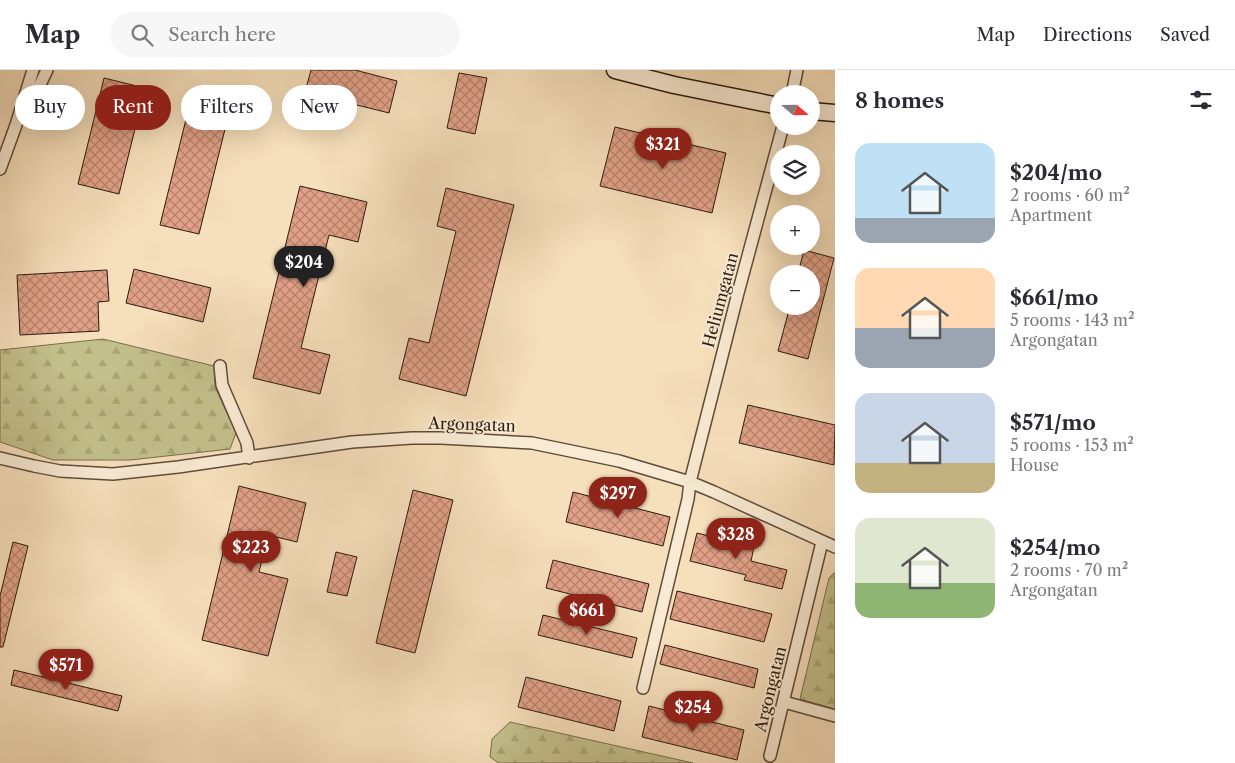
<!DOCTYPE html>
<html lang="en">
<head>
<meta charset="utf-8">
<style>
	:root { --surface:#fff; --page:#f7f7f7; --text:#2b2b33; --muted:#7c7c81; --line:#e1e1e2; --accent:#8f2418 }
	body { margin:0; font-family:"Libre Caslon Text",serif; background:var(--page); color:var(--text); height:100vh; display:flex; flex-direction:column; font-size:19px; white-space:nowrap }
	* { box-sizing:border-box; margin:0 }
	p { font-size:16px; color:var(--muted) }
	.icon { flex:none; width:28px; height:28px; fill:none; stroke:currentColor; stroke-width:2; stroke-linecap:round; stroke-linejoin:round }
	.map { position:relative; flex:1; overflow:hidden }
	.panel { display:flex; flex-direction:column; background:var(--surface); width:400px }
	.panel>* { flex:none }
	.top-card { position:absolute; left:15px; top:15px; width:475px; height:45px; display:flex; gap:10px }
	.needle { width:32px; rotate:110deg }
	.controls { position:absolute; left:770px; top:15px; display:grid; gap:10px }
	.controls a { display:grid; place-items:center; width:50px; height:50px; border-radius:50%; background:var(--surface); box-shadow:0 5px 20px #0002; font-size:25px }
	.price { position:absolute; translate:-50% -42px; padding:0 11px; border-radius:18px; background:var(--accent); color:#fff; font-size:16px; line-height:32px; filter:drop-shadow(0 1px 2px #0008) }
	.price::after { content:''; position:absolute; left:50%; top:30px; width:15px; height:11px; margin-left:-8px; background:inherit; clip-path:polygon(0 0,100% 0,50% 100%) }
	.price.selected { background:#222; color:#fff }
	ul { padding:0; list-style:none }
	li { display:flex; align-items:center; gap:15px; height:125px; padding:0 20px }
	li span { display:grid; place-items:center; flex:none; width:140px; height:100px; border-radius:15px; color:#555 }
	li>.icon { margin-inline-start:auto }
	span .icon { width:60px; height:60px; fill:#fffc; stroke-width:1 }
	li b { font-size:21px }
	h2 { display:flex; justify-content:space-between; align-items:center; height:60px; padding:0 20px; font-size:21px }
	.pill { padding:0 18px; border-radius:22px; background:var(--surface); box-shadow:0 5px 20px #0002; font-size:18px; line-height:45px }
	.pill.selected { background:var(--accent); color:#fff }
	header { display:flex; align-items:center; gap:30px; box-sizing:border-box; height:70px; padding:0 25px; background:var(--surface); border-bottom:1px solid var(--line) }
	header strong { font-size:24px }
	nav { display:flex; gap:28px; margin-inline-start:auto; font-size:18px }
	.search { width:350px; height:45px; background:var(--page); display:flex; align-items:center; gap:12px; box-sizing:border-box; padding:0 18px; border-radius:28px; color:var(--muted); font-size:19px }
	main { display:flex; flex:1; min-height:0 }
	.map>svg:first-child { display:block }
	.forest { fill:url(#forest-firs); stroke:#776e4e }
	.building { fill:url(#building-cross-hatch); stroke:#2b1b10 }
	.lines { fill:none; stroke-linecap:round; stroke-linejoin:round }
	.street-casing { stroke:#5e4c3b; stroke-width:14 }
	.secondary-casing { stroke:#2b1b10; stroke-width:19 }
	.street { stroke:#f9ead3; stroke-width:11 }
	.secondary { stroke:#f9ead3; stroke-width:16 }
	.labels { text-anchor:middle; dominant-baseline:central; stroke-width:4; stroke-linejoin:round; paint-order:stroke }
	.street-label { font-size:16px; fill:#2b1b10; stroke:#f9ead3 }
</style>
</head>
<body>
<header>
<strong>Map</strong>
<div class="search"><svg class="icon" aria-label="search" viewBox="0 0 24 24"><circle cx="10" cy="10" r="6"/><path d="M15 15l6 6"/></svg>Search here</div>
<nav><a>Map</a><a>Directions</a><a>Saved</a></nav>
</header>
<main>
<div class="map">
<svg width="835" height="693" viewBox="0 0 835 693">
	<defs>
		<pattern id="forest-firs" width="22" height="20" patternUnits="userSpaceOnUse" patternTransform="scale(1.25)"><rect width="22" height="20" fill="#c3c08b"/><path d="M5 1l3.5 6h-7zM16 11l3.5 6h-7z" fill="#a8a477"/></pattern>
		<pattern id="building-cross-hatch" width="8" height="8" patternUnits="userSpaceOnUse" patternTransform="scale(1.25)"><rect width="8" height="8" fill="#e2a187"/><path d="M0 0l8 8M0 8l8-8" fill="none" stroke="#b7826d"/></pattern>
	</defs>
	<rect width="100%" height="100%" fill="#f6dfbb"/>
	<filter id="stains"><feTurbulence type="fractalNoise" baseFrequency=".004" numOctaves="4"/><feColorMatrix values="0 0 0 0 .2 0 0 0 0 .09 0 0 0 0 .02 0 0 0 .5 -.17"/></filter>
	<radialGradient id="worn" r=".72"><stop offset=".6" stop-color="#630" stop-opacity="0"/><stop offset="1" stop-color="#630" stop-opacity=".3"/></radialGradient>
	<path class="forest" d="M103,269l111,27 1,21 21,46 -6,16 -100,11h-77l-53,-18v-92z
		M835,502v137l-35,-10 29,-121z
		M510,652l183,41h-194l-9,-6 2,-18z"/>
	<path class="building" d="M311,0h44l42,11 -8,32 -84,-21z
		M459,3l28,5 -12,56 -28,-6z
		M104,8l41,10 -26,106 -41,-10z
		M191,29l39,10 -31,125 -39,-9z
		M615,57l111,26 -14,60 -112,-27z
		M300,116l67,16 -9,40 -29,-7 -28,113 29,7 -10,39 -67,-16z
		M446,118l68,17 -48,191 -67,-17 10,-41 20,5 27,-112 -19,-5z
		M804,180l30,8 -26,101 -30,-8 12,-45h21v-32h-13z
		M134,199l77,19 -8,34 -77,-19z
		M107,200l2,31 -11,1 1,29 -79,4 -3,-60z
		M748,335l87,20 -1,40 -95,-22z
		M239,416l67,17 -9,39 -29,-7 -9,37 29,7 -20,77 -66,-16z
		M413,420l40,10 -38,153 -39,-10z
		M573,422l97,25 -7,29 -97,-24z
		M697,463l57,14 -3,14 36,9 -5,19 -38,-9 2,-5 -56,-14z
		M13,472l15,4 -25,101h-3v-51z
		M336,482l21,5 -10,39 -20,-4z
		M553,490l96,24 -7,28 -96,-24z
		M677,521l95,23 -8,28 -94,-23z
		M543,545l94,23 -5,20 -94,-23z
		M665,575l93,24 -4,19 -94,-24z
		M14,600l108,26 -4,15 -107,-26z
		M526,607l95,24 -7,30 -96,-24z
		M649,636l95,24 -7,30 -95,-23z"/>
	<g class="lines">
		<g class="street-casing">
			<path id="street" d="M792,24l5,-24
				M24,43l14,-24 9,-19
				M0,99l16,-44 17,-55
				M220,296l2,19 25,58 2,15
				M0,388l34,8 26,5 53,3 65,-7 174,-25 60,-4h29l91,5 87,18 71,21 24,10 121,55
				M643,618l45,-189 2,-17 48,-189 45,-167
				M784,632l51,14
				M770,686l52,-214"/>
		</g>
		<g class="secondary-casing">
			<path id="secondary" d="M615,0l59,15 105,21
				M811,41l24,2"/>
		</g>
		<use href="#street" class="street"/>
		<use href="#secondary" class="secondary"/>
	</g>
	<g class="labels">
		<g class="street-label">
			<text transform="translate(720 230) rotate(-75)">Heliumgatan</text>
			<text transform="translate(472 354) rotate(2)">Argongatan</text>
			<text transform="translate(770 619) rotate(-76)">Argongatan</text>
		</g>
	</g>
	<rect width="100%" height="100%" filter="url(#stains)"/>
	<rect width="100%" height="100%" fill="url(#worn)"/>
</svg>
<div class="controls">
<a><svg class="needle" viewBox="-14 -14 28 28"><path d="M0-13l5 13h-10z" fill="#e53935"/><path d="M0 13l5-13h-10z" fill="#7c7c81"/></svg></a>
<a><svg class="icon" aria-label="layers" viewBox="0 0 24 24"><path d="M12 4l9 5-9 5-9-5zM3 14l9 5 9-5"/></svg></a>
<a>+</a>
<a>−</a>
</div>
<b class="price" style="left:663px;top:100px">$321</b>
<b class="price selected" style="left:304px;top:218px">$204</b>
<b class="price" style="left:618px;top:449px">$297</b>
<b class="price" style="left:736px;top:490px">$328</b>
<b class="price" style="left:251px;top:503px">$223</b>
<b class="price" style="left:587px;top:566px">$661</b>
<b class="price" style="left:66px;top:621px">$571</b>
<b class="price" style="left:693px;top:663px">$254</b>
<div class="top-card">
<a class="pill">Buy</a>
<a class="pill selected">Rent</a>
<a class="pill">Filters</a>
<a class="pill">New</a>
</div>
</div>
<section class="panel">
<h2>8 homes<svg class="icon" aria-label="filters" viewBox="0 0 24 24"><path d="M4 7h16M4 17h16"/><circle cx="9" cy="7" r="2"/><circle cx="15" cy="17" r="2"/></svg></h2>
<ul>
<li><span style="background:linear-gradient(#bfe0f5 75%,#9aa5b1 0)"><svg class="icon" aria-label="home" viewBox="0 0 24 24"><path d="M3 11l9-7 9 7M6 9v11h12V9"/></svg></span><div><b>$204/mo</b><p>2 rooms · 60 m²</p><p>Apartment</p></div></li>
<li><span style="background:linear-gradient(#ffd9b3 60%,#9aa5b1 0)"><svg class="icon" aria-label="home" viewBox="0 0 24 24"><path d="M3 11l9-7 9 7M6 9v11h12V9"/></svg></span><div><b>$661/mo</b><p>5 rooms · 143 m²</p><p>Argongatan</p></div></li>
<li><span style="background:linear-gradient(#c9d6e8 70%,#c2b280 0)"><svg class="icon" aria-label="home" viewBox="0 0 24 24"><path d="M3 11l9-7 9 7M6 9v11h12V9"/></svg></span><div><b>$571/mo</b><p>5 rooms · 153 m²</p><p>House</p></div></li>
<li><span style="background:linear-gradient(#dfe7d0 65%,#8fb573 0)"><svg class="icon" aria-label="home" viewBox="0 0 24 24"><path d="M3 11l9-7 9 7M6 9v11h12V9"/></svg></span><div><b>$254/mo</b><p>2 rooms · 70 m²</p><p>Argongatan</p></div></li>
</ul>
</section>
</main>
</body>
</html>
